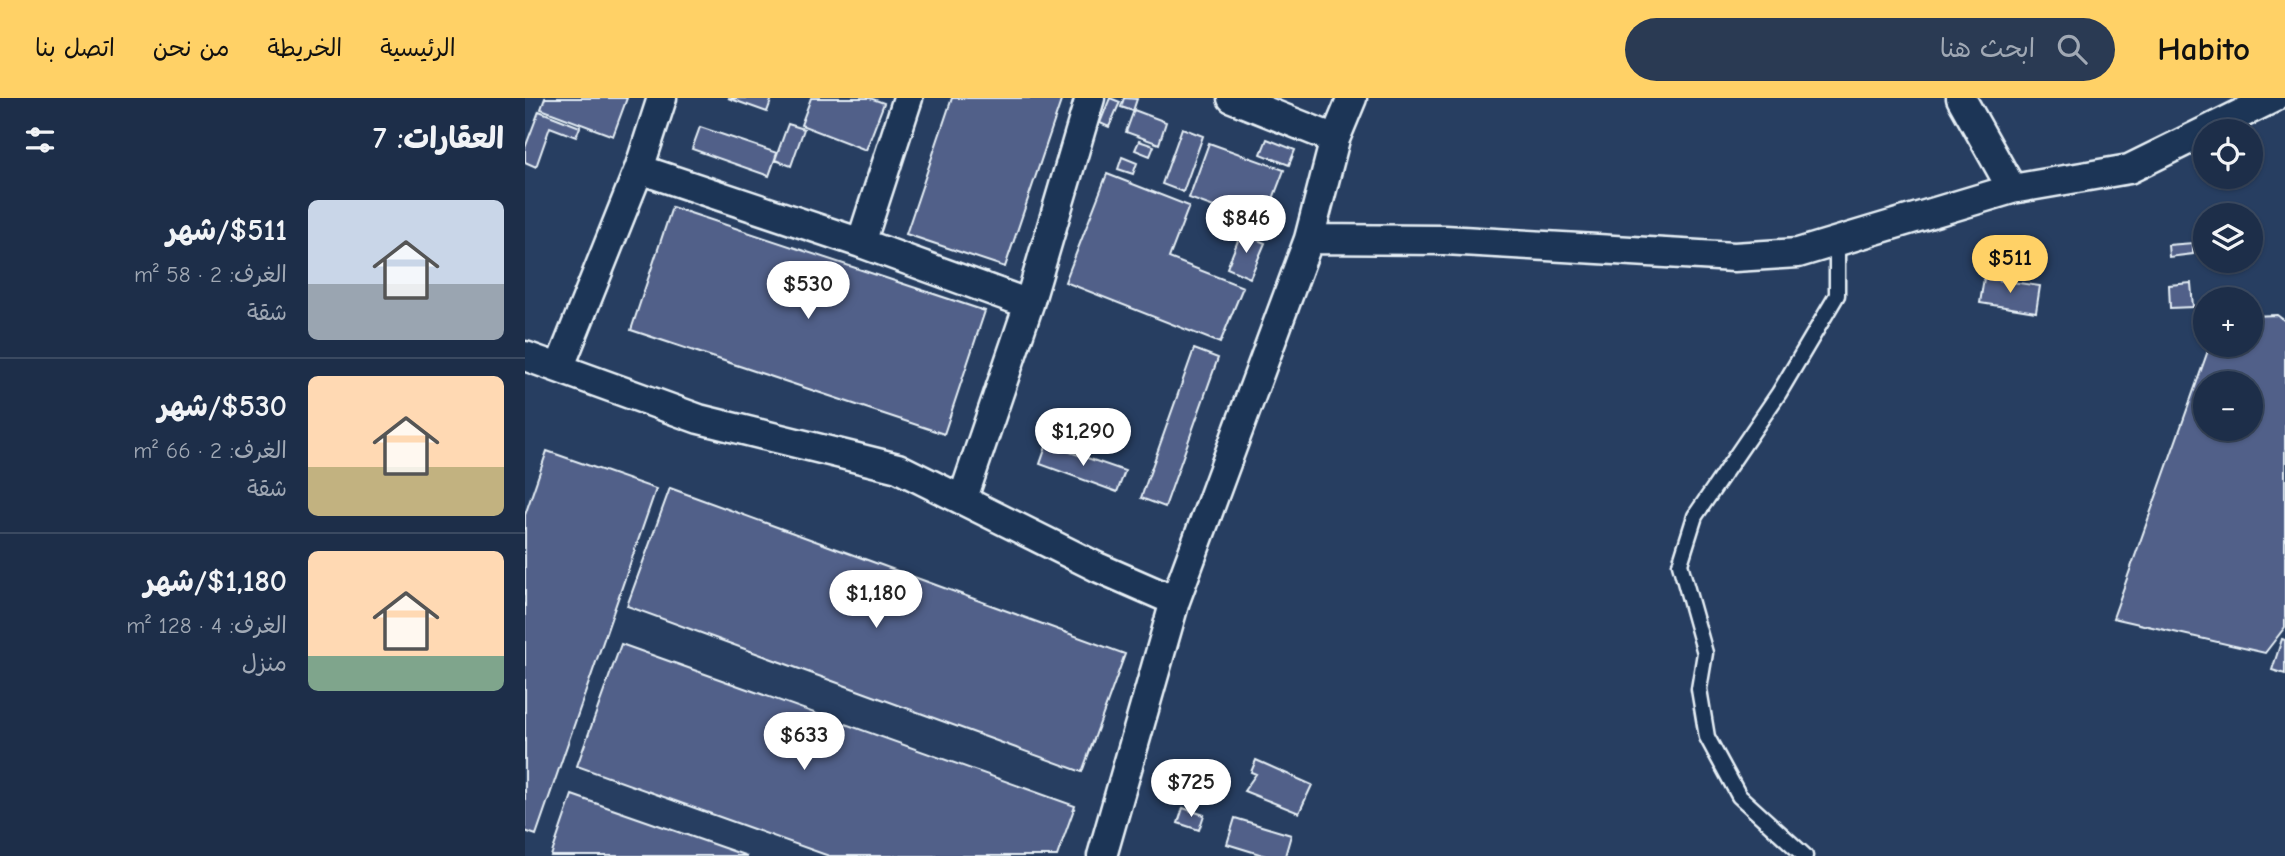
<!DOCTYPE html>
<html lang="ar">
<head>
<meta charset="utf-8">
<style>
	:root { --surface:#1d2e49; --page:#2a3a53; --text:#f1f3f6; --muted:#a0a8b4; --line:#3b4a61; --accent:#ffd166 }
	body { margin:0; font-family:"Comic Neue","Playpen Sans Arabic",sans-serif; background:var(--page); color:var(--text); direction:rtl; height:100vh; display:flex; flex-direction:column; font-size:26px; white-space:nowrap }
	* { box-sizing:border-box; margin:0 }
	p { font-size:23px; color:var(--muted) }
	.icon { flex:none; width:38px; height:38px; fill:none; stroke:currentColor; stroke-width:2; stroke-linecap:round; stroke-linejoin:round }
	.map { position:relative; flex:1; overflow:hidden; direction:ltr }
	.details { display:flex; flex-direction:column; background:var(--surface); width:525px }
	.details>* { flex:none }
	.fabs { position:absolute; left:1668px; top:21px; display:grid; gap:14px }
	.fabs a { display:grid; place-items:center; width:70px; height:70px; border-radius:50%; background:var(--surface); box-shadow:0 2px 5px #0004,0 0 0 2px var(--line); font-size:35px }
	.price { position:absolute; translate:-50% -60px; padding:0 16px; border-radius:24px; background:#fff; color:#222; font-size:23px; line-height:46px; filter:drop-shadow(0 2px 4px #0008) }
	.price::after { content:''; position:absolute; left:50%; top:42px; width:21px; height:16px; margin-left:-10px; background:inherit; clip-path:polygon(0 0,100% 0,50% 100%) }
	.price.selected { background:var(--accent); color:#111 }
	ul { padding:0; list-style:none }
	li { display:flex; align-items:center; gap:21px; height:175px; padding:0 21px }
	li+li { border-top:2px solid var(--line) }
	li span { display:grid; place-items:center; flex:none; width:196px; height:140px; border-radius:10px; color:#555 }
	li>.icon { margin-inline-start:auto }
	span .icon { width:84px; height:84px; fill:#fffc; stroke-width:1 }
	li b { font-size:30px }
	h2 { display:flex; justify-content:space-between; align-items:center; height:84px; padding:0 21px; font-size:30px }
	header { display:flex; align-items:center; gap:42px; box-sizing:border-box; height:98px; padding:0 35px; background:var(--accent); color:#111 }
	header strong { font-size:33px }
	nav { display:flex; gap:38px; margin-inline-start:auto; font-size:24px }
	.search { width:490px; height:63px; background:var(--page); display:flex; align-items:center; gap:18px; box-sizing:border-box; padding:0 24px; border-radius:38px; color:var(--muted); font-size:26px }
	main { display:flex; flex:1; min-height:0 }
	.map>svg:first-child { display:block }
	.building { fill:#516189; stroke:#e8f1f8; stroke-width:2; fill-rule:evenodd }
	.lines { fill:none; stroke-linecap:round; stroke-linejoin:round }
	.service-casing { stroke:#e8f1f8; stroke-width:19 }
	.minor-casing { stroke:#e8f1f8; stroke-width:33 }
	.service { stroke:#1d3557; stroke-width:14 }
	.minor { stroke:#1d3557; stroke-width:28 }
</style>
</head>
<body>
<header>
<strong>Habito</strong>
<div class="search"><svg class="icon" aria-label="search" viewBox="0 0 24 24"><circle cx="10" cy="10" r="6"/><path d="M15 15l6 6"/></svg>ابحث هنا</div>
<nav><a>الرئيسية</a><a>الخريطة</a><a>من نحن</a><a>اتصل بنا</a></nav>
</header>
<main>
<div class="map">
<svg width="1760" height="758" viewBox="0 0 1760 758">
	<rect width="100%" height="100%" fill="#273e61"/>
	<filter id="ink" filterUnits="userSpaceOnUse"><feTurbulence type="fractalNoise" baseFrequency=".0143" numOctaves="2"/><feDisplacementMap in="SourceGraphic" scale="14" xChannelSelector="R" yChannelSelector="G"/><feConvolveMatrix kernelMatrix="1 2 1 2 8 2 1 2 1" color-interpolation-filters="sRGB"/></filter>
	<g filter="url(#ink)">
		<path class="building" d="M20,0h82l-14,38 -72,-27z
			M203,0h44l-5,14z
			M286,0h59l14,5 -18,47 -65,-25z
			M427,0h110l-57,169 -99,-33z
			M585,0l10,4 -11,25 -9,-4z
			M599,0l13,1 -4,12 -12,-4z
			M609,12l32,12 -7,22 -33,-12z
			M14,13l41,16 -4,10 -26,-10 -14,40 -11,-5v-14z
			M263,26l16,5 -13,37 -16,-6z
			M175,29l77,26 -8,23 -77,-27z
			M657,30l21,8 -20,56 -21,-8z
			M742,41l28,11 -6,15 -28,-11z
			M614,43l15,5 -4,10 -15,-6z
			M684,45l75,27 -21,55 -74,-27z
			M597,59l15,6 -4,11 -15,-5z
			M582,76l82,32 -20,52 74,29 -23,56 -155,-61z
			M147,109l313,104 -41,123 -313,-104z
			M716,135l24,10 -15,35 -23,-10z
			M1668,145v11l-24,3 -1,-12z
			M1459,180l56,8 -4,26 -56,-9z
			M1666,185l2,24 -23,1 -1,-23z
			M1752,217l8,6v306l-20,26 -152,-35 97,-273h41v-29zM1680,285h46v46h-46z
			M669,251l24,9 -53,149 -24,-9z
			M522,346l78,27 -8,21 -77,-28z
			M22,353l109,38 -120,346 -11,-4v-316z
			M145,390l455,166 -43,118 -455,-166z
			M1757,541l3,1v34l-13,-4z
			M96,546l454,162 -18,50h-228l-252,-90z
			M731,662l56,25 -13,28 -55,-22 12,-17 -5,-2z
			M47,697l175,61h-196z
			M658,710l21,7 -5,15 -21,-7z
			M710,720l56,17 -6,21h-19l-39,-12z"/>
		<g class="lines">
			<g class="service-casing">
				<path id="service" d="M1280,758l-66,-60 -32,-59 -8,-48 6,-36 -25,-89 15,-48 84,-123 58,-98v-54"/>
			</g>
			<g class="minor-casing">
				<path id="minor" d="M383,0l-47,145 168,61
					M707,0l103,41
					M1436,0l51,91
					M114,71l222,74
					M784,141l136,1 289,17 64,-4 214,-64 117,-20 144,-71
					M0,258l174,63 199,49 199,99 78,34
					M35,268l79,-197 23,-71
					M438,400l66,-194 61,-206
					M577,758l73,-255 134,-362 26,-100 17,-41"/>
			</g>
			<use href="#service" class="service"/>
			<use href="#minor" class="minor"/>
		</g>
	</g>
</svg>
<div class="fabs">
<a><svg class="icon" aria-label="locate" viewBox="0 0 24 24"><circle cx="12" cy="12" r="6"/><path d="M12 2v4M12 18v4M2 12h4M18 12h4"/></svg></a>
<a><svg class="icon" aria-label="layers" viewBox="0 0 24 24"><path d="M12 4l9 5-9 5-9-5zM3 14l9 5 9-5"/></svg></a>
<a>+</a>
<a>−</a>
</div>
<b class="price" style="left:721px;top:157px">$846</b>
<b class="price selected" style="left:1485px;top:197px">$511</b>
<b class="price" style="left:283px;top:223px">$530</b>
<b class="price" style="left:558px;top:370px">$1,290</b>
<b class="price" style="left:351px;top:532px">$1,180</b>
<b class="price" style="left:279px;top:674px">$633</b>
<b class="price" style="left:666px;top:721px">$725</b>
</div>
<section class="details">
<h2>العقارات: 7<svg class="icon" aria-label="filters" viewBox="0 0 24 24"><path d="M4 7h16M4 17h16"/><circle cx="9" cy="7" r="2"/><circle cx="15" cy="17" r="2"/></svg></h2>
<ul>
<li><span style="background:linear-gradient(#c9d6e8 60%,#9aa5b1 0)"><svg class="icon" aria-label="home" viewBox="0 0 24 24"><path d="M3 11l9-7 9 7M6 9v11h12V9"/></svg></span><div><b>$511/شهر</b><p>الغرف: 2 · 58 m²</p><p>شقة</p></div></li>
<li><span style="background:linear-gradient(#ffd9b3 65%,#c2b280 0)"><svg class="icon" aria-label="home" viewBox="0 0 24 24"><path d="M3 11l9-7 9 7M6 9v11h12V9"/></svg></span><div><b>$530/شهر</b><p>الغرف: 2 · 66 m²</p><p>شقة</p></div></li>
<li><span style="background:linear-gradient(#ffd9b3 75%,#7fa58c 0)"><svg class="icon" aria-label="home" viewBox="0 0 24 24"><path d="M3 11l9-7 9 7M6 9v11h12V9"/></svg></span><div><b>$1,180/شهر</b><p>الغرف: 4 · 128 m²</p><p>منزل</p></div></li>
</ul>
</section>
</main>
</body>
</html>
